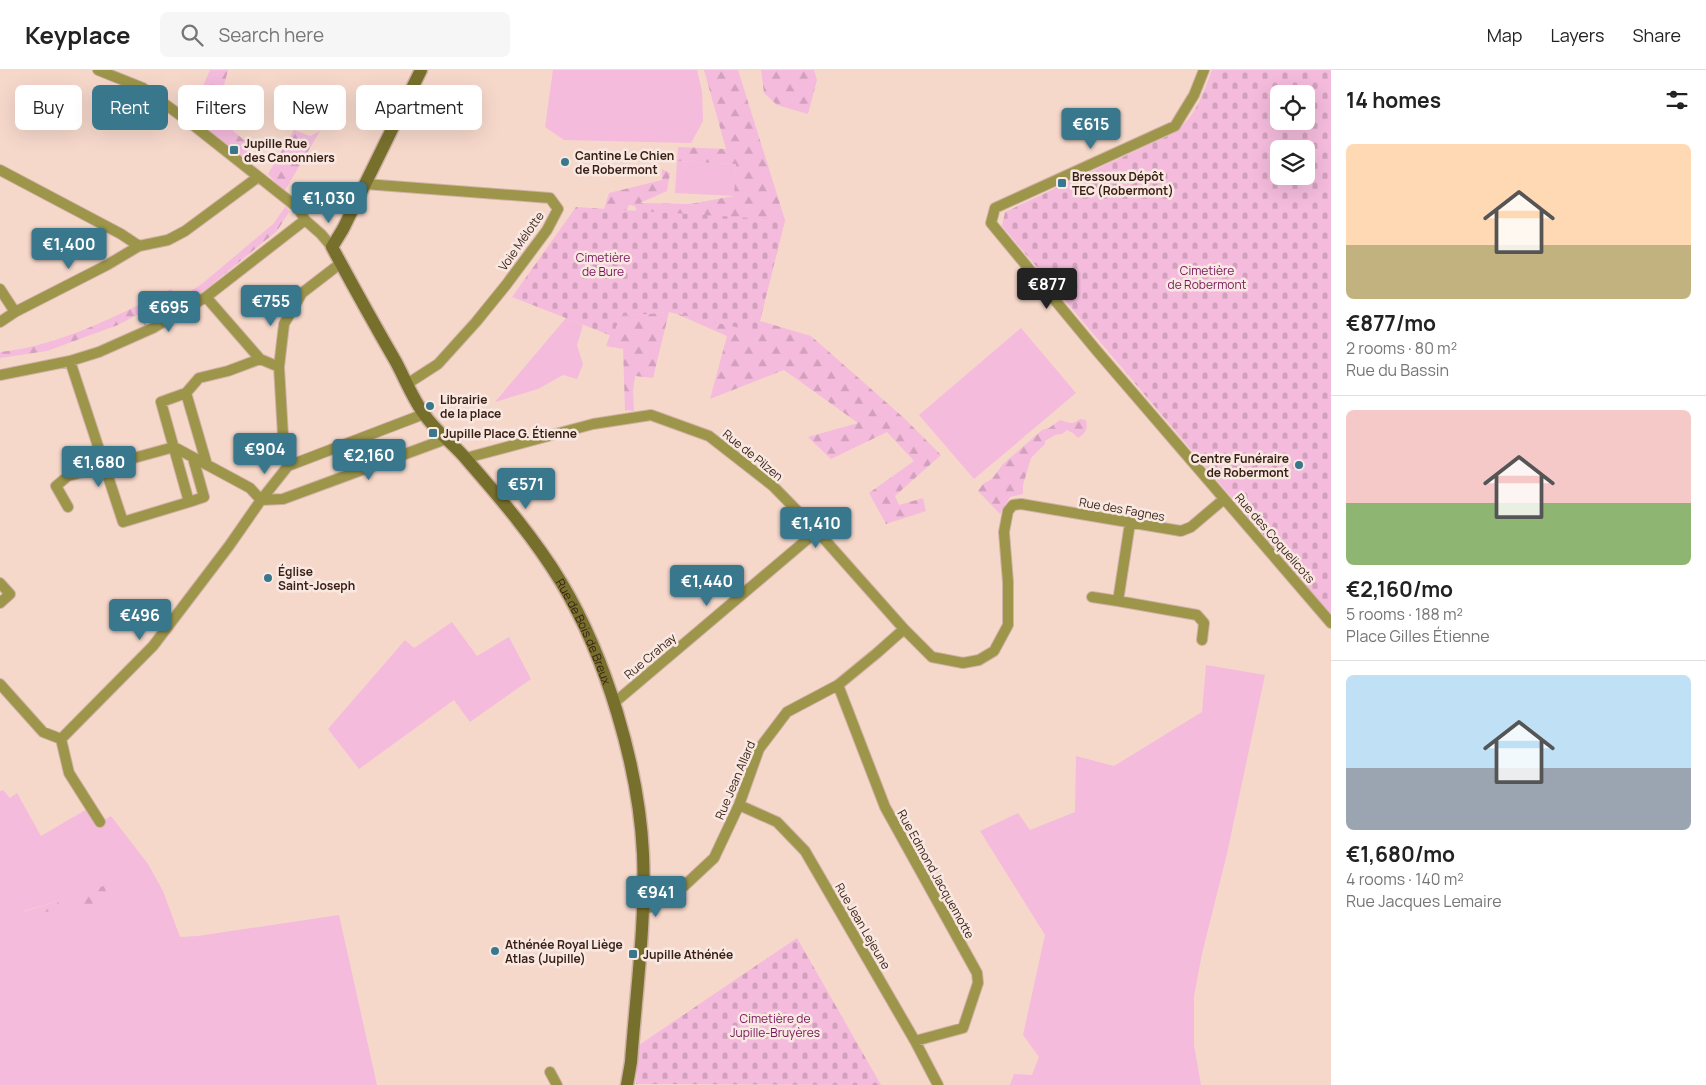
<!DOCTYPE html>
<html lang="en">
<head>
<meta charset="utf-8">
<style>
	:root { --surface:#fff; --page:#f6f6f6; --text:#222; --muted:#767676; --line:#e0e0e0; --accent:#39778d }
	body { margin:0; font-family:Manrope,sans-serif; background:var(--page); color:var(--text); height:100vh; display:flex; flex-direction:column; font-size:19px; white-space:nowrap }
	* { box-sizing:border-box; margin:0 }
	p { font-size:16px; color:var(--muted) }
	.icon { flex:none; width:28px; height:28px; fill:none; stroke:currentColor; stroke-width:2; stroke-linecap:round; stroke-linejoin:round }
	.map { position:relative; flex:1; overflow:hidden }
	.panel { display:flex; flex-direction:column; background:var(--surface); width:375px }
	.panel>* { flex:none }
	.guide { position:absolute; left:15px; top:15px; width:475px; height:45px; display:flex; gap:10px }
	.tools { position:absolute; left:1270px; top:15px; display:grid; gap:10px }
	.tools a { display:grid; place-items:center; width:45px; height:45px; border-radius:8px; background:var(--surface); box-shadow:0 5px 20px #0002; font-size:25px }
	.price { position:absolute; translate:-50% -42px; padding:0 11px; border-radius:5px; background:var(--accent); color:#fff; font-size:16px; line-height:32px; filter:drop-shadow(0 1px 2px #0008) }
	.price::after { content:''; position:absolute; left:50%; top:30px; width:15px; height:11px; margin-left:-8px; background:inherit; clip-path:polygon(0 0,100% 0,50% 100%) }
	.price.current { background:#222; color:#fff }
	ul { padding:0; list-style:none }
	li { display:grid; align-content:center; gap:10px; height:265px; padding:0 15px }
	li+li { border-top:1px solid var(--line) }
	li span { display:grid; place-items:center; height:155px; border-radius:8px; color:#555 }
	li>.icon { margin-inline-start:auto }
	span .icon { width:90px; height:90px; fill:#fffc; stroke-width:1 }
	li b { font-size:21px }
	h2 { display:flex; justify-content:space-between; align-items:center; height:60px; padding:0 15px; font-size:21px }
	.tag { padding:0 18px; border-radius:8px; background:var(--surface); box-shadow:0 5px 20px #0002; font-size:18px; line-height:45px }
	.tag.current { background:var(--accent); color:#fff }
	header { display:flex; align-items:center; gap:30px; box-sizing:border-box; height:70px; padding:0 25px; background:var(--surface); border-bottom:1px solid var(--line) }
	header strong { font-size:24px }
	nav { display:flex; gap:28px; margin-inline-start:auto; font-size:18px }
	.search { width:350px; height:45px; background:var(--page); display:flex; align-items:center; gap:12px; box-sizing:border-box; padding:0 18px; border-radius:8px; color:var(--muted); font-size:19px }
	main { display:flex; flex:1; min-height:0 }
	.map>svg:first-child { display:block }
	.grass { fill:#f4bbdc; fill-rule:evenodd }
	.forest { fill:url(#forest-firs) }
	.cemetery { fill:url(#cemetery-stones); fill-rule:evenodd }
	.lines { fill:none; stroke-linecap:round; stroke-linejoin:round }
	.street-casing { stroke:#d0b3a6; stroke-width:12 }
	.secondary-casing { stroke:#d0b3a6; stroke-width:15 }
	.street { stroke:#9d954a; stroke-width:10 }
	.secondary { stroke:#77702d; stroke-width:12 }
	.poi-dot { fill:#39778d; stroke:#f8e8e2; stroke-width:2 }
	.labels { text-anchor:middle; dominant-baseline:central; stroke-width:5; stroke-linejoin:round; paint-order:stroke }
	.poi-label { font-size:12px; font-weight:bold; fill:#391e13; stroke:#f8e8e2; text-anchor:start }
	.street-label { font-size:12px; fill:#391e13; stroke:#f8e8e2 }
	.park-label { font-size:12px; fill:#77145a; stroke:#f8e8e2 }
</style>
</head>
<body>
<header>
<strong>Keyplace</strong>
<div class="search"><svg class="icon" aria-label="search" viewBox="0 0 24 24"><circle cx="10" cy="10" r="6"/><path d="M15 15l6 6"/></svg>Search here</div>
<nav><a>Map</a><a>Layers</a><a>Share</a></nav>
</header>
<main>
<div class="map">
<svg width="1331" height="1015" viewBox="0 0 1331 1015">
	<defs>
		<pattern id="forest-firs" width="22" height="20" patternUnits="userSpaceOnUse" patternTransform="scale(1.25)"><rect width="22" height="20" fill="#f4bbdc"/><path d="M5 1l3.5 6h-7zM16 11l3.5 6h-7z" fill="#d2a0bc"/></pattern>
		<pattern id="cemetery-stones" width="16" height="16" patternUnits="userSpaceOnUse" patternTransform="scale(1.25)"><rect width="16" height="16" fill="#f4bbdc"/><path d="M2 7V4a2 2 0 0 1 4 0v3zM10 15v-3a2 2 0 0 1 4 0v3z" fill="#d2a0bc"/></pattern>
	</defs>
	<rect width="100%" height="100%" fill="#f6d8cb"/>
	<path class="grass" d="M553,0h144l5,21 1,30 -12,22 -127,-3 -19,-13z
		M677,91l59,3 -1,32 -60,-3z
		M566,248l17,7 -6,20 6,19 -6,15 -14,-4 -25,14 -43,13z
		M1021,258l55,65 -102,86 -55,-64z
		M452,552l25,34 32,-19 22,42 -61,43 -16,-22 -95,69 -31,-40 77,-89 9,8z
		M1206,595l59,10 -39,183 -24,96 -8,42v49l7,40h-191l4,-11 18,1 7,-18 -16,-22 22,-100 -65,-104 38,-18 12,17 45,-18 1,-56 38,10 88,-54z
		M3,720l7,8 7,-5 24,43 46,-27 9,16 15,-9 37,48 15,27 17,46 18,-1 141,-21 38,170h-377v-294zM58,831l2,6 -37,5 1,-1z"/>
	<path class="forest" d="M210,0h18l-12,46 36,31 -8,11 -54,-43z
		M704,0h34l47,150 -25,101 51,15 93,82 37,37 -46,41 4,9 24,-7 3,13 -40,13 -17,-31 45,-32 -27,-29 -56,27 -23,-22 50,-14 -74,-53 -74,29 17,-63 -48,-21 -40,-95 -4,-14 -6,-1 -6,14 -21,-3 7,-23 53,-13v-11l8,4 -3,18 -27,12 50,1 44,-8 2,-32 -59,-3 1,-14 48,2z
		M761,0h53l3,10 -9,34 -31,-9 -13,-12z
		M294,60l16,6 10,-5 -36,61 -16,-18z
		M286,136l3,6 -12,19 -72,59 -60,36 -2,-3 60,-40 70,-59z
		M171,219l4,6 -57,30 -71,26 -47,7v-6c62,-7 116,-36 171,-63z
		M669,242l-16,66 -18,-2 -2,14 1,21 -9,-1 -2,-61 -17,-3 4,-11h2l8,-19z
		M1080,349l6,1c2,9 0,13 -8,18l-5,-5 -6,-3 -5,4 -7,1 -10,6v3l-14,14 -8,27v9l-13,3 -10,17 -22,-23 5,-7 9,-5 11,-15 39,-34 7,-2 11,-8c10,2 12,6 20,-1z
		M104,816l3,8 -27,18 -13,-16z
		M58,831l2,6 -33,12 -4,-7z"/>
	<path class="cemetery" d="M1212,0h119v545l-329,-389 3,-14 169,-79c23,-18 28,-37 38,-63zM1279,24h27v27h-27zM1279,79h27v27h-27z
		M576,137l209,13 -28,112 -88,-20 -48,4 -9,20 -100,-39z
		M797,868l84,147 -245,-1 3,-39z"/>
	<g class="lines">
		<g class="street-casing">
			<path id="street" d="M98,0l45,18 45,33 110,87 7,12 16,14 11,13
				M1204,0l-10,25 -19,31 -180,82 -4,15 106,128 234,272
				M0,100l121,64 18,12
				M365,114l185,14 8,11 -11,21 -41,55 -30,37 -38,42 -31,20
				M0,219l15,23 92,-47 32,-19 29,-6 17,-9 73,-54
				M206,227l54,62 19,8
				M0,252l15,-10
				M70,291l53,161 66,-20
				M0,305l70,-14 29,-9 54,-24 53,-31 99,-77
				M186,323l21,72
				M193,388l11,39 -15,5 -28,-100 25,-9 13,-15 29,-7 32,-12
				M466,388l127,-34 58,-9 58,21 64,50 44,45 87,98 28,28 31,6 16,-3 15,-9 14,-26v-43l-4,-50 4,-21 5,-6 8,-1 160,27 10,-4 33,-28
				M288,396l-4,-13 -5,-86 5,-43 18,-31 39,-30
				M261,430l22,-1 163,-60
				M68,437l-12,-21 12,-10 106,-29 76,41 11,12
				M1130,453l-12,78 79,14 7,8 -2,17
				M0,513l10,11 -10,9
				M1092,527l26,4
				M0,614l43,48 18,7 92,-93 76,-100 32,-46 27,-34 136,-52
				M838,615l47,122 92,166 1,10 -15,45 -48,13
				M614,633l203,-172
				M61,669l8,34 31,49
				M739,735l38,17 28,29 110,190 23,44
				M643,841l41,-25 30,-28 25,-53 20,-56 28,-37 51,-27 39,-32 27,-24
				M550,1002l7,13"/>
		</g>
		<g class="secondary-casing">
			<g id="secondary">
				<path id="s1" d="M421,0l-78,159 -11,18c21,39 42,77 64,115 9,17 17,37 28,52 12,18 30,30 43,46 34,39 68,79 94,122 45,75 78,185 82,272 3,69 -7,139 -12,208l-4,23"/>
			</g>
		</g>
		<use href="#street" class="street"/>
		<use href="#secondary" class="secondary"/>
	</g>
	<g class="poi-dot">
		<rect x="229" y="75" width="10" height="10" rx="2.5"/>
		<circle cx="565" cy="92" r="5"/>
		<rect x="1057" y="108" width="10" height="10" rx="2.5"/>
		<circle cx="430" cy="336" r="5"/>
		<rect x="428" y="358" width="10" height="10" rx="2.5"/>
		<circle cx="1299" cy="395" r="5"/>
		<circle cx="268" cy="508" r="5"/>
		<circle cx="495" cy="881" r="5"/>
		<rect x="628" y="879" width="10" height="10" rx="2.5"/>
	</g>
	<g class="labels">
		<g class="poi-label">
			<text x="244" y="73">Jupille Rue<tspan x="244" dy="14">des Canonniers</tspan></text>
			<text x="575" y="85">Cantine Le Chien<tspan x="575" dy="14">de Robermont</tspan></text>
			<text x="1072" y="106">Bressoux Dépôt<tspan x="1072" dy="14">TEC (Robermont)</tspan></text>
			<text x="440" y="329">Librairie<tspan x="440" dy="14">de la place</tspan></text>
			<text x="443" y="363">Jupille Place G. Étienne</text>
			<text x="1289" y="388" text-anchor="end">Centre Funéraire<tspan x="1289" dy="14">de Robermont</tspan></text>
			<text x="278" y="501">Église<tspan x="278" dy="14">Saint-Joseph</tspan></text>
			<text x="505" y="874">Athénée Royal Liège<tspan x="505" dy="14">Atlas (Jupille)</tspan></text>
			<text x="643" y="884">Jupille Athénée</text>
		</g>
		<g class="street-label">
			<text transform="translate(521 171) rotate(-55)">Voie Mélotte</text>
			<text transform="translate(753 385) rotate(39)">Rue de Pilzen</text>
			<text transform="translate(1122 439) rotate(10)">Rue des Fagnes</text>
			<text transform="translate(1275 468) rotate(49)">Rue des Coquelicots</text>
			<text stroke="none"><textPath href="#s1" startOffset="661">Rue de Bois de Breux</textPath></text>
			<text transform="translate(650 586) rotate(-40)">Rue Crahay</text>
			<text transform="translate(735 710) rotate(-67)">Rue Jean Allard</text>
			<text transform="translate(936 804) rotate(61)">Rue Edmond Jacquemotte</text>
			<text transform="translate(863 856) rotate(60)">Rue Jean Lejeune</text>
		</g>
		<g class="park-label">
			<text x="603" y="187">Cimetière<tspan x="603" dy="14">de Bure</tspan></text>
			<text x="1207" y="200">Cimetière<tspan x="1207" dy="14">de Robermont</tspan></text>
			<text x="775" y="948">Cimetière de<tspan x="775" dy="14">Jupille-Bruyères</tspan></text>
		</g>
	</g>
</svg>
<div class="tools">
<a><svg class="icon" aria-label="locate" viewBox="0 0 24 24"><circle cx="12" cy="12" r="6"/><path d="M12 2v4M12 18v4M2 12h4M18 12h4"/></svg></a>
<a><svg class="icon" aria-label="layers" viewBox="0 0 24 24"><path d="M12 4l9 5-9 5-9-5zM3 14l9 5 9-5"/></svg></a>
</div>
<b class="price" style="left:1091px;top:80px">€615</b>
<b class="price" style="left:329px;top:154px">€1,030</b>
<b class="price" style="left:69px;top:200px">€1,400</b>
<b class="price current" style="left:1047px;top:240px">€877</b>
<b class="price" style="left:271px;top:257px">€755</b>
<b class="price" style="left:169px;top:263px">€695</b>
<b class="price" style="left:265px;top:405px">€904</b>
<b class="price" style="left:369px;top:411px">€2,160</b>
<b class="price" style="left:99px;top:418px">€1,680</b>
<b class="price" style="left:526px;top:440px">€571</b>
<b class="price" style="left:816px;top:479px">€1,410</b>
<b class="price" style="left:707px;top:537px">€1,440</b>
<b class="price" style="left:140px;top:571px">€496</b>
<b class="price" style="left:656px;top:848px">€941</b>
<div class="guide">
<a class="tag">Buy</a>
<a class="tag current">Rent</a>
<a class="tag">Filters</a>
<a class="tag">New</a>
<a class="tag">Apartment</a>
</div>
</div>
<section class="panel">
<h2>14 homes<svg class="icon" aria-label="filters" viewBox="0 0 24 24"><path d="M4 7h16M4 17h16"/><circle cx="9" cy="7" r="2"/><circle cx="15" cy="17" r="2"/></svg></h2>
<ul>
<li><span style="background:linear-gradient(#ffd9b3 65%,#c2b280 0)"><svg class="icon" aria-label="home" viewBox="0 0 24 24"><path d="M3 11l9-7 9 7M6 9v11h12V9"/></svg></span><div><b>€877/mo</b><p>2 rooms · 80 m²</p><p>Rue du Bassin</p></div></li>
<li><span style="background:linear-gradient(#f6c9c9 60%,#8fb573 0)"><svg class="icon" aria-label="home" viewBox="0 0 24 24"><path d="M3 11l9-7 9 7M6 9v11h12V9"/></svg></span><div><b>€2,160/mo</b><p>5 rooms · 188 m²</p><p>Place Gilles Étienne</p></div></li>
<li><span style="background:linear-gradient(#bfe0f5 60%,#9aa5b1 0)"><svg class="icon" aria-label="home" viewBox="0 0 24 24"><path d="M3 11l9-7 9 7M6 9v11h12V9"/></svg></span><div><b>€1,680/mo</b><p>4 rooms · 140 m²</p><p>Rue Jacques Lemaire</p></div></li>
</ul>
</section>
</main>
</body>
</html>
